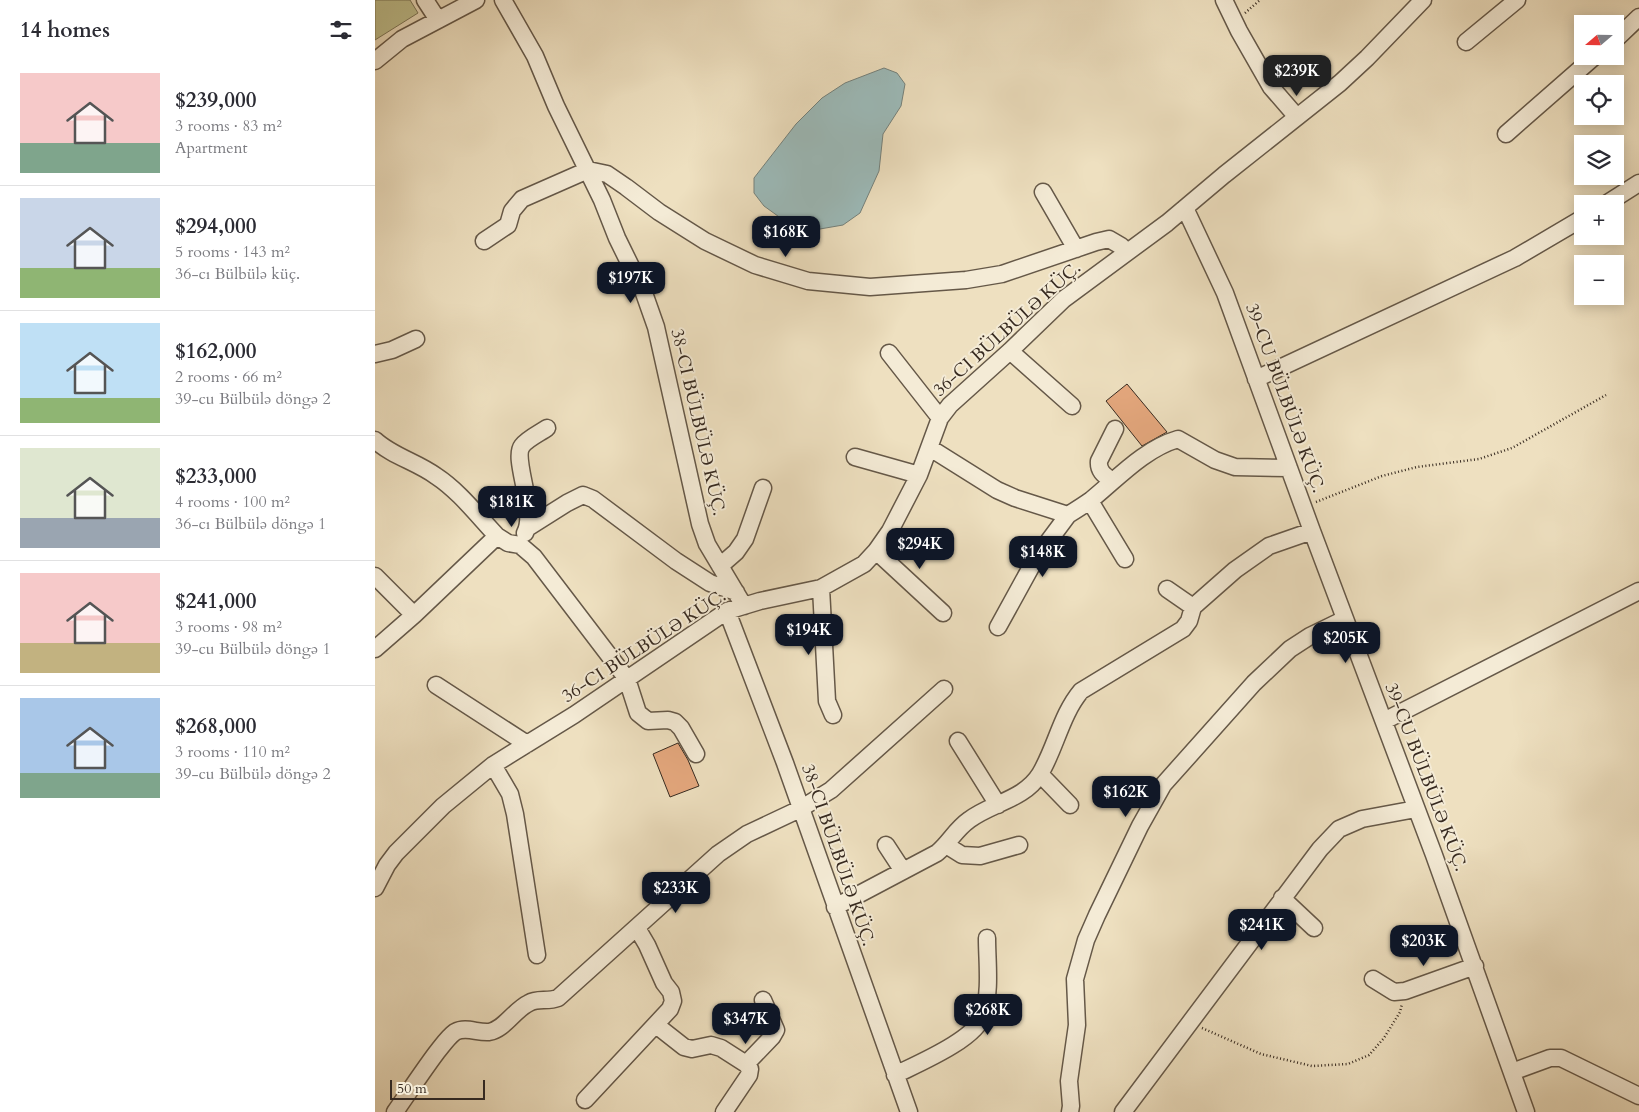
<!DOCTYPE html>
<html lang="en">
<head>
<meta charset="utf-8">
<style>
	:root { --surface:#fff; --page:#f2f2f3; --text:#2b2b33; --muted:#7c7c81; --line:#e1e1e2; --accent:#111827 }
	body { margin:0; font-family:Cardo,serif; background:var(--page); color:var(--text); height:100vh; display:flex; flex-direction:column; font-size:19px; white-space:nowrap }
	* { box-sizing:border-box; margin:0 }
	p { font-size:16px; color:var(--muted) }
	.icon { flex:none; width:28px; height:28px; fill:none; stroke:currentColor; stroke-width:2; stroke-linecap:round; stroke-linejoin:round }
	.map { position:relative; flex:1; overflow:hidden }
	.details { display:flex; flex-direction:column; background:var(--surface); width:375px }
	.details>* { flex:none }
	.needle { width:32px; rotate:250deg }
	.controls { position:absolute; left:1199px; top:15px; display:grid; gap:10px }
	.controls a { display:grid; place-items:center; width:50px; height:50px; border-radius:0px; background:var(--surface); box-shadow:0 2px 12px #0003; font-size:25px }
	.scale { position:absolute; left:15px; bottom:12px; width:95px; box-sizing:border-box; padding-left:5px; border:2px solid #372a20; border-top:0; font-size:14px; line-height:18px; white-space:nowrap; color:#372a20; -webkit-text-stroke:4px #f4ebd6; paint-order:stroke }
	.price { position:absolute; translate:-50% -42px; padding:0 11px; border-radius:10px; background:var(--accent); color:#fff; font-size:16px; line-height:32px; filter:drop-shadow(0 1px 2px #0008) }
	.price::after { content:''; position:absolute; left:50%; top:30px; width:15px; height:11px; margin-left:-8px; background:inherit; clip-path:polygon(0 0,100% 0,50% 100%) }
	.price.selected { background:#222; color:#fff }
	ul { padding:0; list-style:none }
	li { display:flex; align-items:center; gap:15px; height:125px; padding:0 20px }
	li+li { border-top:1px solid var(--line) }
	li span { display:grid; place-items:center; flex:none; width:140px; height:100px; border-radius:0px; color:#555 }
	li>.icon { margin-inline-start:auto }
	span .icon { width:60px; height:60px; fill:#fffc; stroke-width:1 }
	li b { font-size:21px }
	h2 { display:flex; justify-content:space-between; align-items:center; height:60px; padding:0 20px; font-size:21px }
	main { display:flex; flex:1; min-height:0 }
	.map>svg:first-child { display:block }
	.green { fill:#bfc08e; stroke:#7b7557 }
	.water { fill:#9cbbba; stroke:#74817c }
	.building { fill:#e5a87e; stroke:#372a20 }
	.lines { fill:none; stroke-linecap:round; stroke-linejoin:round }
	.minor-casing { stroke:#655848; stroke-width:19 }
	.path { stroke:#372a20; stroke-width:2.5; stroke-dasharray:1 2.5; stroke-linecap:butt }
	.minor { stroke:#f4ebd6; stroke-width:16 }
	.labels { text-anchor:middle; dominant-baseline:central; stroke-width:4; stroke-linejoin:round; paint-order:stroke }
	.street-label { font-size:18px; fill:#372a20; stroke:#f4ebd6 }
</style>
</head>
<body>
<main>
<section class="details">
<h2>14 homes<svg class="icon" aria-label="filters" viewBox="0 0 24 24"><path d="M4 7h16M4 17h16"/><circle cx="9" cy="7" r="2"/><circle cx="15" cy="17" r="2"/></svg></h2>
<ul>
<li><span style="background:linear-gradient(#f6c9c9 70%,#7fa58c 0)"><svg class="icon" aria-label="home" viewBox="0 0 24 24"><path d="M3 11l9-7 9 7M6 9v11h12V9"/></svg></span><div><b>$239,000</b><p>3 rooms · 83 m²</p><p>Apartment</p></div></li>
<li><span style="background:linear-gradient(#c9d6e8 70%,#8fb573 0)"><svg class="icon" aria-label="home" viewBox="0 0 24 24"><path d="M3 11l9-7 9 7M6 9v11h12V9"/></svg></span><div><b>$294,000</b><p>5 rooms · 143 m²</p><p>36-cı Bülbülə küç.</p></div></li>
<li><span style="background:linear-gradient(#bfe0f5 75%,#8fb573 0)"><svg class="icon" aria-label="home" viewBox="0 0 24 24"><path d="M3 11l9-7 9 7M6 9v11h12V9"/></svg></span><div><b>$162,000</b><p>2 rooms · 66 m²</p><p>39-cu Bülbülə döngə 2</p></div></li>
<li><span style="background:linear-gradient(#dfe7d0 70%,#9aa5b1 0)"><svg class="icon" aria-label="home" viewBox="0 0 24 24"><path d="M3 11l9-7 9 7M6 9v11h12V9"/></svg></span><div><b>$233,000</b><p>4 rooms · 100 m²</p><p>36-cı Bülbülə döngə 1</p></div></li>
<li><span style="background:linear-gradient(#f6c9c9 70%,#c2b280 0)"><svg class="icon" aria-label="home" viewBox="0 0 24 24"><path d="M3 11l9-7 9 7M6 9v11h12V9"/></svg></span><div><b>$241,000</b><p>3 rooms · 98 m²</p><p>39-cu Bülbülə döngə 1</p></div></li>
<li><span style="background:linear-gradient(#a9c7e8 75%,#7fa58c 0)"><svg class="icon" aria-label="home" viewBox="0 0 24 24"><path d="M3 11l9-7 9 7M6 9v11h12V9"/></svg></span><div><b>$268,000</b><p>3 rooms · 110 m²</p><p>39-cu Bülbülə döngə 2</p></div></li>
</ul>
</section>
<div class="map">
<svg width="1264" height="1112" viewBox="0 0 1264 1112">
	<rect width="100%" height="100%" fill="#eee0c0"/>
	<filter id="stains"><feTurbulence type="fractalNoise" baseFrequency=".004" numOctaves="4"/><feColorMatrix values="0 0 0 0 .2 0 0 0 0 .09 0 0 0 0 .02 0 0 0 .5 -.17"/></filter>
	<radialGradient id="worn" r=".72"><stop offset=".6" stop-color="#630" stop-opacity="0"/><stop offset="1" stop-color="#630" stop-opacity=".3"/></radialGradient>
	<path class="green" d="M0,0h35l8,13 -43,27z"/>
	<path class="water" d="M509,68l13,5 8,11 -4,22 -18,28 -4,37 -19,42 -17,12 -23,4 -38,-10 -18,-13 -10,-13v-15l42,-54 26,-26 23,-15z"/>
	<path class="building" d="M752,384l40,48 -25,14 -36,-45z
		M303,743l10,17 11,26 -29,11 -17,-43z"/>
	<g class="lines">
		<g class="minor-casing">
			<path id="minor" d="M50,0l13,20
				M128,0l32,56 21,50 46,94 15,38 27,55 12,34 44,197 7,20 37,62
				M849,0l15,31 32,56 26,30
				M1240,40l24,-23
				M1091,42l51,-42
				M0,61l27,-22 74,-39
				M1131,134l89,-78
				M668,192l33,57
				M1231,204l33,-21
				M810,208l40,85 87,238 122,324 92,257
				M109,241l24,-16 4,-14 10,-12 66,-29 19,4 19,13 33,25 46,29 50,24 53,16 62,6 96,-7 36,-6 94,-32 13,-3 12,7 6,6
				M635,351l62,55
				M514,353l51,65
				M0,354l17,-4 24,-11
				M881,379l259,-121 68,-40
				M0,440c17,16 42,22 61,36 23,15 42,40 61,60
				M555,448l67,42 18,8 53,17c8,-5 16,-10 23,-15 27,-22 53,-51 87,-61l37,21 20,7 54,1
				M480,457l64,18
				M737,481c-8,-6 -14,-10 -13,-20l16,-32
				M715,501l35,58
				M154,527l38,-24 16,-8 10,4 83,62 34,22 26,9
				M150,533c12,-23 -13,-74 -3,-87 5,-7 18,-13 25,-18
				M501,551l67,62
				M345,566l16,-14 9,-13 18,-51
				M0,576l39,39
				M446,588l6,113 6,14
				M792,589l26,18
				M352,611l58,152 124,349
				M623,627l38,-69 32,-43
				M0,649l39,-34 83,-79 11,7 12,2 14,12 93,122 11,34 10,8 20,-1 7,2 6,6 15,26
				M61,685l91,59
				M1009,721l255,-130
				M583,741l40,64
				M118,765l17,29 5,20 22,141
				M665,774l30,31
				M511,845l17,26
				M571,845l16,10 18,1 39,-11
				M0,888l12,-23 9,-12 47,-47 50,-41 81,-50 153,-104 33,-10 61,-13 43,-24 12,-13 14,-20 29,-56 21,-57 10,-13 60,-54 54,-52 103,-76 57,-48 116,-92 27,-25 56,-58
				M907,898l32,30
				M460,907l102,-54c13,-11 18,-23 32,-33 22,-17 55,-20 71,-46 16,-27 21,-59 41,-83l102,-62 6,-8 4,-14 42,-37 34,-24 43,-15
				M998,979l21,13 11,-1 70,-25
				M281,1025l28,22 8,2 19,-4 10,3 25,16 4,5 -1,6 -25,37
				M371,1064l26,-27 4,-7 -13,-30
				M1137,1072l38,-14h11l78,38
				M520,1075c22,-11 82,-36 88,-60 8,-24 4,-52 4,-77
				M210,1100l85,-91 3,-8 -2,-9 -7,-9 -17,-38 -10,-17
				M20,1112c14,-20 27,-40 42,-60 5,-6 11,-15 18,-20 11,-6 22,1 34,0 16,-3 25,-22 40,-29 8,-5 19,-1 29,-5l160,-144 29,-20 53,-25 31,-19 113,-101
				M695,1112l1,-6 -2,-25 8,-56 -2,-46 11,-39 11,-25 43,-89 23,-41 91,-102 36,-34 20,-13 35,-17
				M748,1112l197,-263 19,-20 23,-10 54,-10"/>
		</g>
		<path class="path" d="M870,13l15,-13
			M941,502l66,-26 35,-9 62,-8 33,-11 94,-53
			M827,1028l59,26 51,12 36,-2 21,-9 15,-17 16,-26 2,-8"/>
		<use href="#minor" class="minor"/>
	</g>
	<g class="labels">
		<g class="street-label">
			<text transform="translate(632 329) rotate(-42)">36-CI BÜLBÜLƏ KÜÇ.</text>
			<text transform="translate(910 398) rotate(70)">39-CU BÜLBÜLƏ KÜÇ.</text>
			<text transform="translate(323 422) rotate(77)">38-CI BÜLBÜLƏ KÜÇ.</text>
			<text transform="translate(269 646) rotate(-33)">36-CI BÜLBÜLƏ KÜÇ.</text>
			<text transform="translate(1051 777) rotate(69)">39-CU BÜLBÜLƏ KÜÇ.</text>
			<text transform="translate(463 855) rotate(71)">38-CI BÜLBÜLƏ KÜÇ.</text>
		</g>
	</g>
	<rect width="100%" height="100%" filter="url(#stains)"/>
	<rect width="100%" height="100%" fill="url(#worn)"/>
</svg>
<div class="controls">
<a><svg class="needle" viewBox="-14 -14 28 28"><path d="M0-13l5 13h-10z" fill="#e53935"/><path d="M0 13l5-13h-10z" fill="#7c7c81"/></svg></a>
<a><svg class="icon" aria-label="locate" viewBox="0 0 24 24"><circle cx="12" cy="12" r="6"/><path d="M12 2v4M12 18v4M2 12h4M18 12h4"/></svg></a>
<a><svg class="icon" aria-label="layers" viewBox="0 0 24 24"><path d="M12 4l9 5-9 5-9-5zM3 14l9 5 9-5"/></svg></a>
<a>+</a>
<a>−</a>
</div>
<div class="scale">50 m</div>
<b class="price selected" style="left:922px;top:97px">$239K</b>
<b class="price" style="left:411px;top:258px">$168K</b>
<b class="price" style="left:256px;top:304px">$197K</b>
<b class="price" style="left:137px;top:528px">$181K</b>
<b class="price" style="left:545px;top:570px">$294K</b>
<b class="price" style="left:668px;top:578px">$148K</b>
<b class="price" style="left:434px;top:656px">$194K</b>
<b class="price" style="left:971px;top:664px">$205K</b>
<b class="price" style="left:751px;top:818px">$162K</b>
<b class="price" style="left:301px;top:914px">$233K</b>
<b class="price" style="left:887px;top:951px">$241K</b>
<b class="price" style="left:1049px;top:967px">$203K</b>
<b class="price" style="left:613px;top:1036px">$268K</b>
<b class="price" style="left:371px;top:1045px">$347K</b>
</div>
</main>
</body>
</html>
